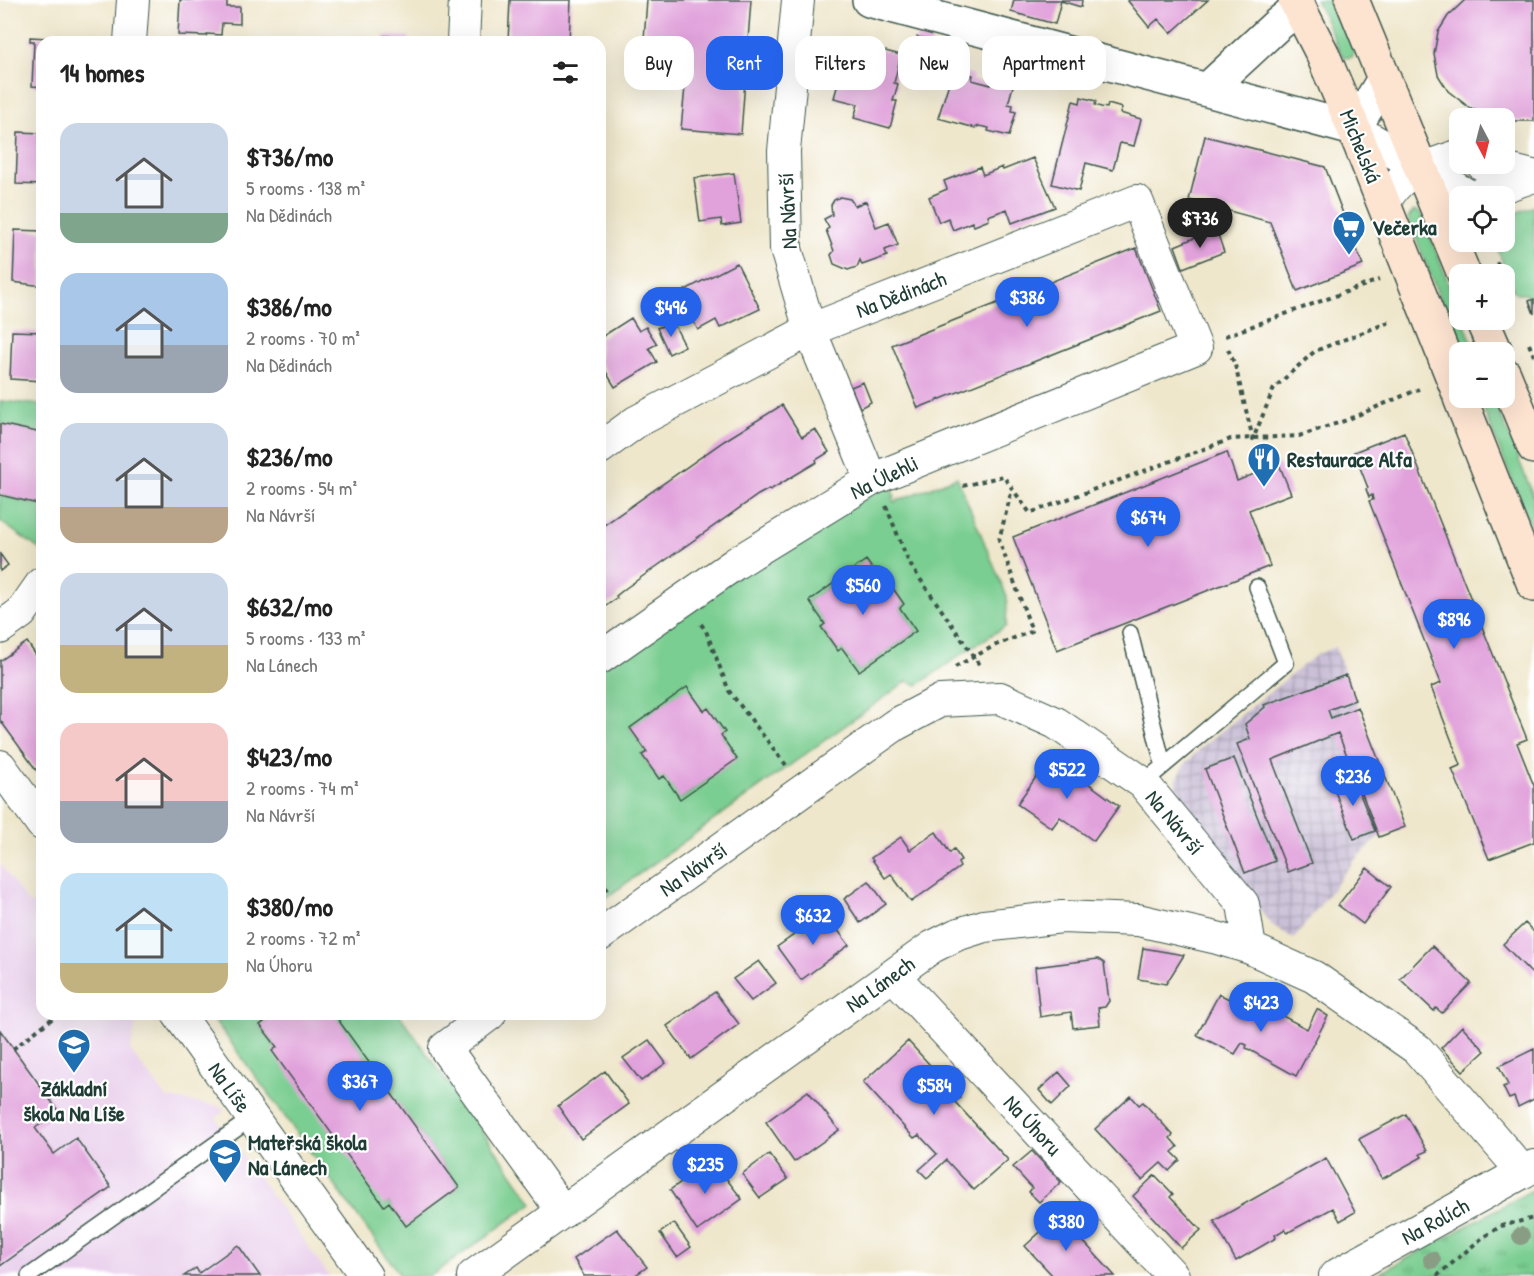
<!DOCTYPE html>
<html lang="en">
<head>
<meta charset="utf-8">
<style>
	:root { --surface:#fff; --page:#f6f6f6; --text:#222; --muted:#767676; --accent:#2563eb }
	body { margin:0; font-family:"Patrick Hand",sans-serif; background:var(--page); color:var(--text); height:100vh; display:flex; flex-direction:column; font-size:22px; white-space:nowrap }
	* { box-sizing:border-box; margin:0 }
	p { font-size:20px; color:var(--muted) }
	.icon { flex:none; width:33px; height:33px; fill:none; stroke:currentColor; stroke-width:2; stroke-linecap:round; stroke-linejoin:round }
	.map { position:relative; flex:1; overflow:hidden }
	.drawer { position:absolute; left:36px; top:36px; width:570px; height:984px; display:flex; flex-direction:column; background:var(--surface); border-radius:18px; box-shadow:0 6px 24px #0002 }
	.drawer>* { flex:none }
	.top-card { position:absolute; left:624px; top:36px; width:570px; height:54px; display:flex; gap:12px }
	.needle { width:39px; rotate:173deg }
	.tools { position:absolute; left:1449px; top:108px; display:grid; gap:12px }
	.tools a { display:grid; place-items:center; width:66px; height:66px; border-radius:12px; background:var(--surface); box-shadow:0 6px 24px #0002; font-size:30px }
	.price { position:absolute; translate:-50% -51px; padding:0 14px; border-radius:21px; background:var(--accent); color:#fff; font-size:20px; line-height:39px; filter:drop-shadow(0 2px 3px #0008) }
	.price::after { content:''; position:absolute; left:50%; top:36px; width:18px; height:14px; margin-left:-9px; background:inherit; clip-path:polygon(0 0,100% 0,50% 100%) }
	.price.on { background:#222; color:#fff }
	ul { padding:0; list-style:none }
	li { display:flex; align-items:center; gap:18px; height:150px; padding:0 24px }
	li span { display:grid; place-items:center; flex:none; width:168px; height:120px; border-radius:18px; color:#555 }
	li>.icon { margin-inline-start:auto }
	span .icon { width:72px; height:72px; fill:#fffc; stroke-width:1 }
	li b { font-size:26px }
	h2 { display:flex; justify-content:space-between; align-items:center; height:72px; padding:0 24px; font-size:26px }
	.chip { padding:0 21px; border-radius:18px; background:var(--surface); box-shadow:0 6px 24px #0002; font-size:21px; line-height:54px }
	.chip.on { background:var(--accent); color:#fff }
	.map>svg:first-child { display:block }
	.built { fill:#ead1ed }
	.industrial { fill:url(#industrial-grid) }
	.green { fill:#7ace91; stroke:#4c8662; stroke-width:1.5; fill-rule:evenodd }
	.park { fill:url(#park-tufts); stroke:#4c8662; stroke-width:1.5 }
	.building { fill:#e1a1db }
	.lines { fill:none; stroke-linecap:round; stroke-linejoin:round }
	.service-casing { stroke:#3e564b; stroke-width:18 }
	.minor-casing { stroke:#3e564b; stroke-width:34 }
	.tertiary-casing { stroke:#3e564b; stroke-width:36 }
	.secondary-casing { stroke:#3e564b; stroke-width:36 }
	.path { stroke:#3e564b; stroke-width:4; stroke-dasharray:4.5 4.5; stroke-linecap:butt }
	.service { stroke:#fff; stroke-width:15 }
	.minor { stroke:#fff; stroke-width:32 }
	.tertiary { stroke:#fff; stroke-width:33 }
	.secondary { stroke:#fde4d1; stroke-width:33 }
	.tree { fill:#899d85 }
	.labels { text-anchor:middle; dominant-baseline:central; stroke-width:4.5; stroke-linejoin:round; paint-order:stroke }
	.street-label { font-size:22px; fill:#1f3d34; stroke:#fff }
	.poi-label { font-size:22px; font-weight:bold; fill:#1f3d34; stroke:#fff; text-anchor:start }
</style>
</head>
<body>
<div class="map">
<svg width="1534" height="1276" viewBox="0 0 1534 1276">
	<defs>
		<pattern id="industrial-grid" width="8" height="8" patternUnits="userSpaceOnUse" patternTransform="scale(1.5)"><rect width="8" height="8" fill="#cabfd7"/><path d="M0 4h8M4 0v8" fill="none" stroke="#a39caf"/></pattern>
		<pattern id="park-tufts" width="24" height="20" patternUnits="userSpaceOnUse" patternTransform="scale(1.5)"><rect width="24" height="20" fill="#7ace91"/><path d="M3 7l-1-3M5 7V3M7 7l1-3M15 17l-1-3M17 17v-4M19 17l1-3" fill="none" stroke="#63a877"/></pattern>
	</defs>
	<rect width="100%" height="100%" fill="#fff"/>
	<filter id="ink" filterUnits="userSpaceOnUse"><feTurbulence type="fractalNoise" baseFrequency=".0167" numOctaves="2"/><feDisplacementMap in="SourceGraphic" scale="12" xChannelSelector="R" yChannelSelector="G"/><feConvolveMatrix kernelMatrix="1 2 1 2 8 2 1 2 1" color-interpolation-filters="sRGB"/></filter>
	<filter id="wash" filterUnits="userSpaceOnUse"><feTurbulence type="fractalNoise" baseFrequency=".008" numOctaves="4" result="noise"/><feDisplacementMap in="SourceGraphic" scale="24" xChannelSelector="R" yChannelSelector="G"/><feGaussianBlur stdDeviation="1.35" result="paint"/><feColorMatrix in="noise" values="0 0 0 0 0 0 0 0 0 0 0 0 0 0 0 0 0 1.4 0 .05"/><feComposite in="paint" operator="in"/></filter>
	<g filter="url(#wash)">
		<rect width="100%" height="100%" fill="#efe7cc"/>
		<path class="built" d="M0,864l28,39 14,3v108h96l-8,37 37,47 54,9 3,4 -8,7 113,158h-329z"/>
		<path class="industrial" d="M1335,647l70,180 -26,10 -25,24 -60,78 -22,-14 -96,-118v-26l8,-16 18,-18 114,-92z"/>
		<path class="green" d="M1316,0h16l23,52 -3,5 -4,1 -6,-2z
			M1534,206v93l-5,2 -3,-7h-8l-5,-4 -18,-48h9l1,-25z
			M1414,211h3l5,4 37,96 1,9h3l13,32h-15l-53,-134z
			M1479,398h15l40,100v37z
			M0,401l42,4v28l-42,-9z
			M957,477l50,120 -1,29 -40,25 -48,34 -11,-4 -307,221v-234l93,-66 196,-118 6,13 -3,1 2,4zM866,560l17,24 4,-4 17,24 -4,4 16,23 -57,40 -17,-23 -5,3 -16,-24 4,-3 -16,-23zM687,688l17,23 5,-3 16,24 -4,3 16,23 -56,41 -17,-23 -5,3 -17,-24 5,-3 -17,-24z
			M0,495l42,10v46l-42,-30z
			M210,1014h65l-15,11 125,180 4,-3 17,23 53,-38 -125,-173h65l134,189 -102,73h-30z"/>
		<path class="park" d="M1534,1189v87h-159z"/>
		<g id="blocks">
			<path class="building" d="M180,0h47v7h13v17l-18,-1 -1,12 -14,-1 -1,2 -28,-1z
				M510,0h61l-2,42h-61z
				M647,0h104l-10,134 -60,-5 7,-74 -45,-2z
				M1014,0h68l-1,7 -20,-6 -6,23 -44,-12z
				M1129,0h79l-37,33 -13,-14 -9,8 -21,-26z
				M1465,0h69v121h-20l-21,-4 -23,-9 -22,-17 -10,-16 -4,-21 4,-22 10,-16z
				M384,36l25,1v5h-25z
				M30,37l53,3v2h-41v45l-10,-1 2,-45h-4z
				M917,37l15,3 -7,29 -16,-5z
				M858,44l43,11 -7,28 4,1 -5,17h4l-7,27 -36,-10 4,-14 -24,-6 13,-48 8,2z
				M953,70l20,5 -1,5 19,5 1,-5 21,6 -5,18 5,1 -1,6 4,1 -7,24 -21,-5 1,-3 -10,-2 -4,2 -37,-10z
				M1081,97l15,4 -1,4 6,2 6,1 1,-4 14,4 -2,5 21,6 -7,27 -14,-3 -7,27 -27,-7 -7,28 -27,-7 21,-83 7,2z
				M18,132l24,1v52l-26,-1z
				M1205,136l120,31 38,98 -66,26 -27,-69 -81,-22z
				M1033,158l22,49 -43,16 -5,-14 -19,7 1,4 -15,6 -2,-4 -19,8 -5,-12 -9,4 -10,-25 18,-8 -3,-8 36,-14 3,8 19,-8 1,3z
				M734,173l7,50 -19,3 -1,-7 -21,3 -6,-44z
				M840,197l10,2 5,7 11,-5 10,26 13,-5 9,23 -13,5 2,6 -25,9 -2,-5 -3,7 -9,3 -14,-6 -3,-9 3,-4 -8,-21 3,-2 -5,-9 8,-4 -1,-10 3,-5z
				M1216,229l8,23 -41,16 -8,-22z
				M15,230l27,1v55l-29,-4z
				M1136,248l25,63 -243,97 -26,-63z
				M737,263l23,46 -40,19 -4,-8 -18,10 -7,-14 5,-3 -11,-23z
				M1534,299v15l-5,-13z
				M631,318l8,13 7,-4 11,17 -8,4 8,14 -42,25 -15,-25v-24z
				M673,322l12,24 -16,8 -12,-26z
				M12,331l30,1v49l-32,-2z
				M863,382l8,20 -11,6 -9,-21z
				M782,405l20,32 13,-8 14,23 -13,8 1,2 -47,28 -1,-1 -11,6 -132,93 -10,8 1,2 -17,12v-82l124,-87z
				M0,424l42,9v72l-42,-10z
				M1404,432l123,307 -10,4 17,43v56l-45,17 -37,-90 9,-4 -30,-78 10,-4 -72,-182 4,-1 -1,-5 -3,2 -3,-8 2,-1 -14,-36z
				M1227,452l10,29 42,-17 12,30 -42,16 21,56 -213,84 -44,-113z
				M0,554l8,11 -8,6z
				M866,560l17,24 4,-4 17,24 -4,4 16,23 -57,40 -17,-23 -4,3 -17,-24 4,-3 -16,-23z
				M27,642l15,22v114l-42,-58v-59z
				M1346,675l9,25 -27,10 3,8 27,-11 47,120 -26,10 -41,-104 -66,27 40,103 -24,9 -51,-128 13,-5 -5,-15 20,-17 -1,-2z
				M687,687l17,24 4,-3 17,24 -4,3 16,24 -57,40 -16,-23 -5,3 -17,-24 5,-3 -17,-24z
				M1051,756l68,50 -25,35 -34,-24 -8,11 -35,-24z
				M1234,758l41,103 -30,12 -40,-104z
				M1352,775l23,56 -21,8 -22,-55z
				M936,832l14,21 4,-4 7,11 -3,3 2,4 -49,35 -20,-28 -6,4 -14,-20 30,-21 9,13z
				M1367,868l24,19 -28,37 -25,-19z
				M869,881l17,23 -26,19 -16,-24z
				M825,913l24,32 -48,35 -24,-33z
				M1525,923l9,9v44l-31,-32z
				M1432,946l39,37 -29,30 -6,-5 -2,3 -34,-32z
				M1143,948l41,7 -18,29 -28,-5z
				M1098,959l6,4 5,38 -4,6 -7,1 2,17 -27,3 -2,-16 -31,5 -5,-50z
				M759,961l17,22 -25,18 -18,-22z
				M715,992l24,32 -48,35 -24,-33z
				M1219,994l38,19 5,-8 45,24 10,-20 11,7 -32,60 -50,-28 1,-3 -5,-2 -7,11 -38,-19z
				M275,1014h59l125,173 -53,39 -17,-24 -5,4 -112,-155 5,-4 -17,-22z
				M1462,1026l23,25 -22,20 -22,-23z
				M0,1030l59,82 -24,16 19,26 22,-16 35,49 -111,79z
				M649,1040l17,23 -25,18 -18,-23z
				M908,1041l52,57 -5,4 53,58 -34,30 -28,-30 -19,18 -8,-8 18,-16 -18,-19 -5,3 -51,-56z
				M1534,1049v50l-16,8 -4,-10 -5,2 -6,-12 5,-2 -9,-19z
				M605,1071l24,33 -48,35 -23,-33z
				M1059,1072l12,14 -19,19 -13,-15z
				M808,1091l31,39 -45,32 -28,-40z
				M1131,1096l8,9 4,-3 30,33 -3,3 8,9 -6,5 8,8 -11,11 -8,-8 -19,17 -47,-51z
				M1406,1114l21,37 -7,3 2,3 -40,22 -23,-40z
				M1032,1151l29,31 -22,20 -10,-10 3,-4 -19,-21z
				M769,1154l19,25 -28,19 -18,-24z
				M1326,1158l29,54 -15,9 -7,-13 -46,25 -2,-4 -10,6 1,3 -40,23 -22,-40z
				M712,1160l30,39 -45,32 -27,-41z
				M1155,1175l18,19 -3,3 31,33 -20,18 -48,-52z
				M1059,1215l35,38 21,23h-62l-28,-30z
				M674,1223l17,24 -14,10 -17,-24z
				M617,1229l30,38 -13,9h-50l-10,-17z
				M238,1245l22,31h-76l12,-8 3,5z"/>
		</g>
	</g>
	<g filter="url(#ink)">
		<use href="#blocks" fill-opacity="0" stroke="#3e564b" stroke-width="1.5"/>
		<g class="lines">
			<g class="service-casing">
				<path id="service" d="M1130,633l33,131
					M1143,783l143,-120 -29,-76
					M29,1276l223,-158"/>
			</g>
			<g class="minor-casing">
				<path id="minor" d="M798,0l-14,151 2,98 24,81 61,150
					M130,42l3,-42
					M463,42l2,-42
					M1354,129l115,67
					M1482,164l51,12
					M1476,196l58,-20
					M1384,204c14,-32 40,-36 70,-47
					M600,448l36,-26 174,-92 327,-129 59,147 -325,132 -135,83 -136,95
					M0,628l21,-15 21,-30
					M0,766l42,58
					M600,935l295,-210 45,-24 60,-3 56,25 87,60 100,121 7,44
					M893,975l280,301
					M178,1014l188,262
					M490,1014l-45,34 118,164
					M473,1276l459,-329 24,-12 28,-9 78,-9 76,3 79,18 33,10 64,29 103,72 106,123
					M1335,1276l199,-110"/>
			</g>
			<g class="tertiary-casing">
				<path id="tertiary" d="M869,0l485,129 30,-50
					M1207,90l70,-65 22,-18"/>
			</g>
			<g class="secondary-casing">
				<path id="secondary" d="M1295,0l27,53 32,76 106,267
					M1352,0l112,274
					M1482,320l14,32
					M1504,374l30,73
					M1460,398l74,187"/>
			</g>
			<path class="path" d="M1497,262l5,12
				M1504,282l10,24
				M1225,336l154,-56
				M1529,344l5,12
				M1228,349l7,16 18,74 21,-51 41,-37 77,-30
				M963,486l40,-10 27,37 201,-74 68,-3 45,-15 75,-32
				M886,506l23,57 72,104
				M701,624l5,7 23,60 57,74
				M955,667l41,-22 36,-14 -33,-91 13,-51
				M600,879l9,12
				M13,1049l45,-35
				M1437,1276l45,-38 19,-12 33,-8"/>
			<use href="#service" class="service"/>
			<use href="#minor" class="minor"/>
			<use href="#tertiary" class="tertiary"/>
			<use href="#secondary" class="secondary"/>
		</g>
		<g class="tree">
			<circle cx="1521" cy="1236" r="9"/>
			<circle cx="1432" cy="1260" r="9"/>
		</g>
	</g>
	<defs>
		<g id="supermarket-pin" transform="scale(1.725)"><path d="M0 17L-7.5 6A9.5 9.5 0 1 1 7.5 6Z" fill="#1f6fb2" stroke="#fff"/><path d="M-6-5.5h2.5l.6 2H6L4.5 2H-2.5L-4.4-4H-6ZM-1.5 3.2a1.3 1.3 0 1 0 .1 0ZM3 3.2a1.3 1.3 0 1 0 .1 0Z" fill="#fff"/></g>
		<g id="restaurant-pin" transform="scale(1.725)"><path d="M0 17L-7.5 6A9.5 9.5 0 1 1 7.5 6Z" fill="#1f6fb2" stroke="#fff"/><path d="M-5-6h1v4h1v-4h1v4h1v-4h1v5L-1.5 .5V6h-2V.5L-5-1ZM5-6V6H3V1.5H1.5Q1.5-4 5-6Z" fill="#fff"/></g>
		<g id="school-pin" transform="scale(1.725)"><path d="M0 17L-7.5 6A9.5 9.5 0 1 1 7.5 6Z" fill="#1f6fb2" stroke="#fff"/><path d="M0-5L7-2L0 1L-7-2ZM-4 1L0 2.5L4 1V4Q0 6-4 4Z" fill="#fff"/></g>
	</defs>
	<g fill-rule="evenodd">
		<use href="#supermarket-pin" x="1349" y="227"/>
		<use href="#restaurant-pin" x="1264" y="459"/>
		<use href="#school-pin" x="74" y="1045"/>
		<use href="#school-pin" x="225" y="1155"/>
	</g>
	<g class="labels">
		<g class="street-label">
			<text transform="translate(1361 146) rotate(68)">Michelská</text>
			<text transform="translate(787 211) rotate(-93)">Na Návrší</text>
			<text transform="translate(901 294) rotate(-21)">Na Dědinách</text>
			<text transform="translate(884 477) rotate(-26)">Na Úlehli</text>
			<text transform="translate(1175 822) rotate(50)">Na Návrší</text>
			<text transform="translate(693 869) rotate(-35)">Na Návrší</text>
			<text transform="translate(880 984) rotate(-36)">Na Lánech</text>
			<text transform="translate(230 1087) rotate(54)">Na Líše</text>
			<text transform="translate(1033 1125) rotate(47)">Na Úhoru</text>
			<text transform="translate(1435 1221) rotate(-29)">Na Rolích</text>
		</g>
		<g class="poi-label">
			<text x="1372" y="227">Večerka</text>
			<text x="1287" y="459">Restaurace Alfa</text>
			<text x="74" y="1088" text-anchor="middle">Základní<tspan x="74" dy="25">škola Na Líše</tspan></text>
			<text x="248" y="1142">Mateřská škola<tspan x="248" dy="25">Na Lánech</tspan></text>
		</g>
	</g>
</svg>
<div class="tools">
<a><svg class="needle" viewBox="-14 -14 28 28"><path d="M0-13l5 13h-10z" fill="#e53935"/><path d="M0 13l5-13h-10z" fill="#767676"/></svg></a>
<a><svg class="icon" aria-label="locate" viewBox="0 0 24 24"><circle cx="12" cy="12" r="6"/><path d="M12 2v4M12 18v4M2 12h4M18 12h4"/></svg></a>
<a>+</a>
<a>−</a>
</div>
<b class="price on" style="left:1200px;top:249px">$736</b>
<b class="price" style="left:1027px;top:328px">$386</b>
<b class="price" style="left:671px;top:338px">$496</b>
<b class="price" style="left:1148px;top:548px">$674</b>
<b class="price" style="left:863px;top:616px">$560</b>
<b class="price" style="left:1454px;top:650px">$896</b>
<b class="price" style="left:1067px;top:800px">$522</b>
<b class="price" style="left:1353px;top:807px">$236</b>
<b class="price" style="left:813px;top:946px">$632</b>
<b class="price" style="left:1261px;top:1033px">$423</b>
<b class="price" style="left:360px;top:1112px">$367</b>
<b class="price" style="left:934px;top:1116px">$584</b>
<b class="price" style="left:705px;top:1195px">$235</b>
<b class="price" style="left:1066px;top:1252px">$380</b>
<div class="top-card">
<a class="chip">Buy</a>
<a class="chip on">Rent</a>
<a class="chip">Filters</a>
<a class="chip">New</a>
<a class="chip">Apartment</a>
</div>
<section class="drawer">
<h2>14 homes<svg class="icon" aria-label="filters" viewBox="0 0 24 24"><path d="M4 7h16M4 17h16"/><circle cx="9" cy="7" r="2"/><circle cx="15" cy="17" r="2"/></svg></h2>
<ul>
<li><span style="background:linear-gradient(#c9d6e8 75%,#7fa58c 0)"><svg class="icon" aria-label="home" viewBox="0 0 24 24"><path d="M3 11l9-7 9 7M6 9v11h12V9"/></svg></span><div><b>$736/mo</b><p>5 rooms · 138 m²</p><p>Na Dědinách</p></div></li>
<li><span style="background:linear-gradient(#a9c7e8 60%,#9aa5b1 0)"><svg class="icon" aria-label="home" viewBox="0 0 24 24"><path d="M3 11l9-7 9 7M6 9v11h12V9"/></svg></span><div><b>$386/mo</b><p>2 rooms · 70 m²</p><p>Na Dědinách</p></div></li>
<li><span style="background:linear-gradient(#c9d6e8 70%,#b9a48a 0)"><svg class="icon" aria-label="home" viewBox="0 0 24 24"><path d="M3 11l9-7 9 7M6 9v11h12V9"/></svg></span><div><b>$236/mo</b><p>2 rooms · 54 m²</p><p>Na Návrší</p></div></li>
<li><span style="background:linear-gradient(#c9d6e8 60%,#c2b280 0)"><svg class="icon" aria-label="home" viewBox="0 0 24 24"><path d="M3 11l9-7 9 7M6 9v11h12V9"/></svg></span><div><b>$632/mo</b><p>5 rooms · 133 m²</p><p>Na Lánech</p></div></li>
<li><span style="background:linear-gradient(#f6c9c9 65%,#9aa5b1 0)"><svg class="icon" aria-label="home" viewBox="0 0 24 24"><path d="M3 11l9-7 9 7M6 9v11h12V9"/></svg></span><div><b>$423/mo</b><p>2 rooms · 74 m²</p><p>Na Návrší</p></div></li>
<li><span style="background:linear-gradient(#bfe0f5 75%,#c2b280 0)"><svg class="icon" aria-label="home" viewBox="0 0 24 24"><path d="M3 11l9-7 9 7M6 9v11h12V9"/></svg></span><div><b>$380/mo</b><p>2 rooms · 72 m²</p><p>Na Úhoru</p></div></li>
</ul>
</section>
</div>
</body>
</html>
